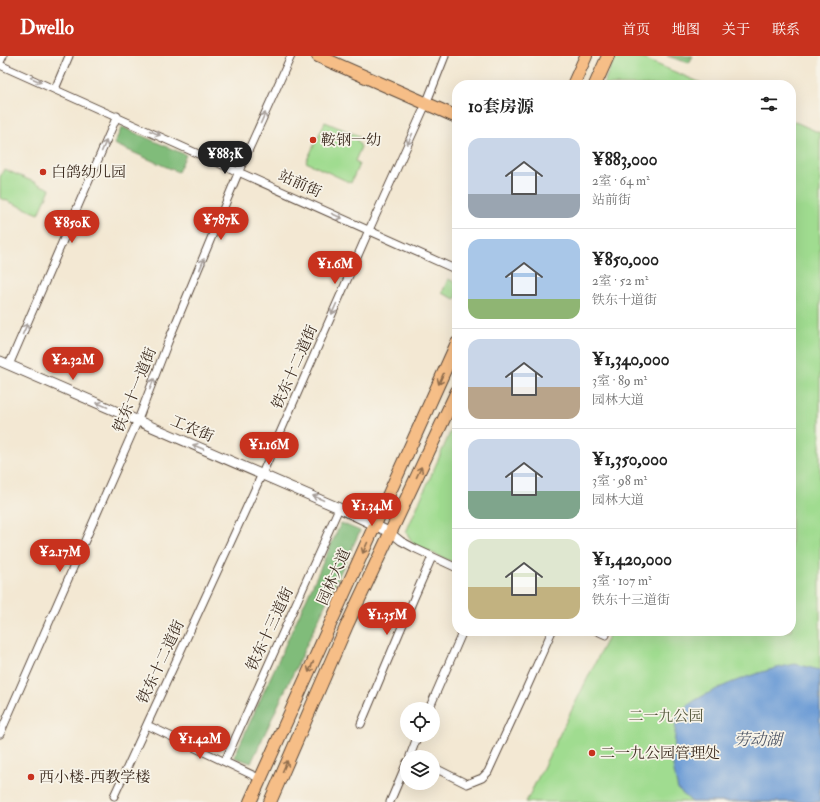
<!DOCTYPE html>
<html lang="zh">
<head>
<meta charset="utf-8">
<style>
	:root { --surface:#fff; --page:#f6f6f6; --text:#222; --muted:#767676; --line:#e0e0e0; --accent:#c8321e }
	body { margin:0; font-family:"IM FELL Double Pica","Noto Serif SC",serif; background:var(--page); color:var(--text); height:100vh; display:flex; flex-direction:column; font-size:15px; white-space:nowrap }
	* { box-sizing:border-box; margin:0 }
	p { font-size:13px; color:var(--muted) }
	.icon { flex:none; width:22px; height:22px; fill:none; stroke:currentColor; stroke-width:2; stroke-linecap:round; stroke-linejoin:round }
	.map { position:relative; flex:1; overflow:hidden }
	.sheet { position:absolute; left:452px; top:24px; width:344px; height:556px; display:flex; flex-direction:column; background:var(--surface); border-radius:16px; box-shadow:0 4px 16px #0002 }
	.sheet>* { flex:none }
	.controls { position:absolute; left:400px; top:646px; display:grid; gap:8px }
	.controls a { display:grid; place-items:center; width:40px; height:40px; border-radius:50%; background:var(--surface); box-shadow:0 4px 16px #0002; font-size:20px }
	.price { position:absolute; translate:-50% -34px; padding:0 9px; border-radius:14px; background:var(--accent); color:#fff; font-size:13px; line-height:26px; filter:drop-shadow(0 1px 2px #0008) }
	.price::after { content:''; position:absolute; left:50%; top:24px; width:12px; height:9px; margin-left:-6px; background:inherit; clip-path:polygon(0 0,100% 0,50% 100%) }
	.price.active { background:#222; color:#fff }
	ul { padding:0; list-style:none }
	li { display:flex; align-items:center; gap:12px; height:100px; padding:0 16px }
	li+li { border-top:1px solid var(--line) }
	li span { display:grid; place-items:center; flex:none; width:112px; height:80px; border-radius:12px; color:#555 }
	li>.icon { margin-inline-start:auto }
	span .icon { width:48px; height:48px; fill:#fffc; stroke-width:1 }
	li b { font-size:17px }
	h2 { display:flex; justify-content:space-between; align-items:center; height:48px; padding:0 16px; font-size:17px }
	header { display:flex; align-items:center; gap:24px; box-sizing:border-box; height:56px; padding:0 20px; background:var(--accent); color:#fff }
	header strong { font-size:19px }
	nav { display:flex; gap:22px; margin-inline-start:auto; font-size:14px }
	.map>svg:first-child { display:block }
	.green { fill:#a0dc90; stroke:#6e8357 }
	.forest { fill:#80bc7a; stroke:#5e734c }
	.water { fill:#6c9bd5; stroke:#54627a }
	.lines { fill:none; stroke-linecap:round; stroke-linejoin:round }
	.minor-casing { stroke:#574639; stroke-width:9 }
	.tertiary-casing { stroke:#574639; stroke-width:11 }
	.primary-casing { stroke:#574639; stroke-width:14 }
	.minor { stroke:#fff; stroke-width:7 }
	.tertiary { stroke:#fff; stroke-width:9 }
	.primary { stroke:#f6be87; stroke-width:12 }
	.oneway { stroke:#a79f9a }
	.oneway2 { stroke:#8f6d4d }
	.poi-dot { fill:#c8321e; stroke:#f7f3e8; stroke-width:1.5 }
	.labels { text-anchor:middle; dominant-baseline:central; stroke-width:3.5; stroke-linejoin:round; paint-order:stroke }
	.poi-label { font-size:15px; fill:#3b2a1e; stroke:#f7f3e8; text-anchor:start }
	.street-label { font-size:15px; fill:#3b2a1e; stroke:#f7f3e8 }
	.park-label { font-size:15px; fill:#54563a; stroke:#f7f3e8 }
	.water-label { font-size:16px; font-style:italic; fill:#4f5767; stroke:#f7f3e8 }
</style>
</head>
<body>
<header>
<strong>Dwello</strong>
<nav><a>首页</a><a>地图</a><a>关于</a><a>联系</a></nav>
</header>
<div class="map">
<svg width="820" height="746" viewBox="0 0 820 746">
	<rect width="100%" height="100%" fill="#f7f3e8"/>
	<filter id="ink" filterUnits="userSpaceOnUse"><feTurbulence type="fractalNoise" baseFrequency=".025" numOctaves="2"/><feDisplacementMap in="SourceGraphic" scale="8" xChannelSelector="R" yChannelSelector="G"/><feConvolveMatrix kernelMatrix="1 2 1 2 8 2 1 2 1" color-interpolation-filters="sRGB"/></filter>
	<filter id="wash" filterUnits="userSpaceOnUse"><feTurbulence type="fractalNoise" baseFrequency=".012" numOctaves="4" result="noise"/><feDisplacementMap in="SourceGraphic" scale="16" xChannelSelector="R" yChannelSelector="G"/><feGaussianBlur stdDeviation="0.9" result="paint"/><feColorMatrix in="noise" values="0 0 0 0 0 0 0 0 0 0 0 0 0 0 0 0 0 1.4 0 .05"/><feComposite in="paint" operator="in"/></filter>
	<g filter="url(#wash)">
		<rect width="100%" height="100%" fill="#f3e8d3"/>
		<path class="green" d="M615,0h22l69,29h-103z
			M791,64l29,13v669h-294l83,-167 -7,-4h189z
			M325,66l34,14 -2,4 4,7 -6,14 4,3 -8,19 -45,-21z
			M4,113l46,20 -11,25 -39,-16v-21z
			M448,223l9,4v13l-2,3 -13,-6z
			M457,361v147l-43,-19 -8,-13z"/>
		<path class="forest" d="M667,0h26l-4,7z
			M122,71l64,28 -8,17 -64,-28z
			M341,467l19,8 -109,232 -17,-6z"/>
		<path class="water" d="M795,608l25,6v132h-128l-14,-12 -5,-23 3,-49c6,-5 11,-13 18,-17 28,-17 68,-31 101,-37z"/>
	</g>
	<g filter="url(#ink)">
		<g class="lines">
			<g class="minor-casing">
				<path id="minor" d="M0,6l3,-6
					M0,9l457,205
					M55,33l14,-33
					M9,309l108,-249
					M391,477l10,8 13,7 43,20
					M597,575l9,4
					M429,653l34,-78
					M361,668l53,-126 18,-41
					M147,669l114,54
					M0,678l138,-314 30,-78 71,-171 52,-115
					M412,701l-2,-1 8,-21
					M225,705l114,-253
					M433,711l34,17 15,-6 6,-6 35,-76 29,-65
					M114,740l148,-322 107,-244 57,-126 19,-48
					M390,746l17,-40"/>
			</g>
			<g class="tertiary-casing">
				<path id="tertiary" d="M0,305l339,147 52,25"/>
			</g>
			<g class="primary-casing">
				<path id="primary" d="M318,0l139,61
					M573,29l13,-29
					M595,29l13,-29
					M250,746l207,-459
					M270,746l77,-177 110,-234"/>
			</g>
			<use href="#minor" class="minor"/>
			<use href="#tertiary" class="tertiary"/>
			<use href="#primary" class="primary"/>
		</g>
		<defs><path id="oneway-shaft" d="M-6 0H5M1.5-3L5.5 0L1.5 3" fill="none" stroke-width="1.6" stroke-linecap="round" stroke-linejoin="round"/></defs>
		<g class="oneway">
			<use href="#oneway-shaft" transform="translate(36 24) rotate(24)"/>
			<use href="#oneway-shaft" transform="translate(263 62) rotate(-66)"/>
			<use href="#oneway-shaft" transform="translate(155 77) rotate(24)"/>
			<use href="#oneway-shaft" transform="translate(410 83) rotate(114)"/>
			<use href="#oneway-shaft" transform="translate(104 90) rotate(-67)"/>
			<use href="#oneway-shaft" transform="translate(337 160) rotate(24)"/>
			<use href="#oneway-shaft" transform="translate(202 208) rotate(-68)"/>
			<use href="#oneway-shaft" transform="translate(334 253) rotate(114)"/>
			<use href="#oneway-shaft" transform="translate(25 273) rotate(-66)"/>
			<use href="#oneway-shaft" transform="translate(152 328) rotate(-68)"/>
			<use href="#oneway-shaft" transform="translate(102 349) rotate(-157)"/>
			<use href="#oneway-shaft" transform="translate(198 391) rotate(-157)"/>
			<use href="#oneway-shaft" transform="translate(318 442) rotate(-157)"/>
		</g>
		<g class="oneway2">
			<use href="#oneway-shaft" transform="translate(441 323) rotate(114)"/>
			<use href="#oneway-shaft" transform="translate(419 416) rotate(-65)"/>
			<use href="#oneway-shaft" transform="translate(365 492) rotate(114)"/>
			<use href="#oneway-shaft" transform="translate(311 611) rotate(114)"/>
			<use href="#oneway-shaft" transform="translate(285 710) rotate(-66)"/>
		</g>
	</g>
	<g class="poi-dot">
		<circle cx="313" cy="84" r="4"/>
		<circle cx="43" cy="116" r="4"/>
		<circle cx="592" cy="697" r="4"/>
		<circle cx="31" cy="721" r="4"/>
	</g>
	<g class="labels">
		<g class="poi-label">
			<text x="321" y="84">鞍钢一幼</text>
			<text x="51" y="116">白鸽幼儿园</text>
			<text x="600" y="697">二一九公园管理处</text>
			<text x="39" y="721">西小楼-西教学楼</text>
		</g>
		<g class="street-label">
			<text transform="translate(300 128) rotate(24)">站前街</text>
			<text transform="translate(295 311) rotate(-66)">铁东十二道街</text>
			<text transform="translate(135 334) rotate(-68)">铁东十一道街</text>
			<text transform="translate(192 373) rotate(23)">工农街</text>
			<text transform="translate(334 521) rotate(-66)">园林大道</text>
			<text transform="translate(270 573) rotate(-65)">铁东十三道街</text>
			<text transform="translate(161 606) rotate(-65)">铁东十二道街</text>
		</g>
		<g class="park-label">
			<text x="666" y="660">二一九公园</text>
		</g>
		<g class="water-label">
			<text x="758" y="684">劳动湖</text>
		</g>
	</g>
</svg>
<div class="controls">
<a><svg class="icon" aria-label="locate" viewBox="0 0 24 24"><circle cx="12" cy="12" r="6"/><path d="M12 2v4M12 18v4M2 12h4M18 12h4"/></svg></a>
<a><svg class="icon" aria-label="layers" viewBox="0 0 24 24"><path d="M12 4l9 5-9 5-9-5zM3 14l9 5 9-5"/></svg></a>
</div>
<b class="price active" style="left:225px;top:119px">¥883K</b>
<b class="price" style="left:221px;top:185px">¥787K</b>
<b class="price" style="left:72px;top:188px">¥850K</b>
<b class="price" style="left:335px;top:229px">¥1.6M</b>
<b class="price" style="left:73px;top:325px">¥2.32M</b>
<b class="price" style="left:269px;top:410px">¥1.16M</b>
<b class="price" style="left:372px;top:471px">¥1.34M</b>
<b class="price" style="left:60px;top:517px">¥2.17M</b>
<b class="price" style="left:387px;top:580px">¥1.35M</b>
<b class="price" style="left:200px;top:704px">¥1.42M</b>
<section class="sheet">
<h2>10套房源<svg class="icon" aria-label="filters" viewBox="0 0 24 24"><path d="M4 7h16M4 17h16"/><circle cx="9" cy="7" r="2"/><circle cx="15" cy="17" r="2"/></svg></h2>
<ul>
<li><span style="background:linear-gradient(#c9d6e8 70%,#9aa5b1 0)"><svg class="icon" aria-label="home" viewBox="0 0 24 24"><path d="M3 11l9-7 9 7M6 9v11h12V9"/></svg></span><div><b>¥883,000</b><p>2室 · 64 m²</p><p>站前街</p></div></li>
<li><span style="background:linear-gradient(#a9c7e8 75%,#8fb573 0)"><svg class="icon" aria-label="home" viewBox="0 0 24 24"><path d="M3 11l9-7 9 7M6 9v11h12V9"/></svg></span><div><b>¥850,000</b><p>2室 · 52 m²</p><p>铁东十道街</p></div></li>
<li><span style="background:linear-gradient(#c9d6e8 60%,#b9a48a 0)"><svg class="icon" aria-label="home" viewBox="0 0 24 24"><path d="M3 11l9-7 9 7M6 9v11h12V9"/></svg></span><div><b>¥1,340,000</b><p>3室 · 89 m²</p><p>园林大道</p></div></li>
<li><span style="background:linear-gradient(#c9d6e8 65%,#7fa58c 0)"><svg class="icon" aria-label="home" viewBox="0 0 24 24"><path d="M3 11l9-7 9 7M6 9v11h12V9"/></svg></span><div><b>¥1,350,000</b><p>3室 · 98 m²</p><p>园林大道</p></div></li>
<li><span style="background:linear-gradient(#dfe7d0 60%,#c2b280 0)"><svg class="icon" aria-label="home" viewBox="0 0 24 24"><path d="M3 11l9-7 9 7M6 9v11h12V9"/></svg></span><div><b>¥1,420,000</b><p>3室 · 107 m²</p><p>铁东十三道街</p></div></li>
</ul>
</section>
</div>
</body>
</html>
